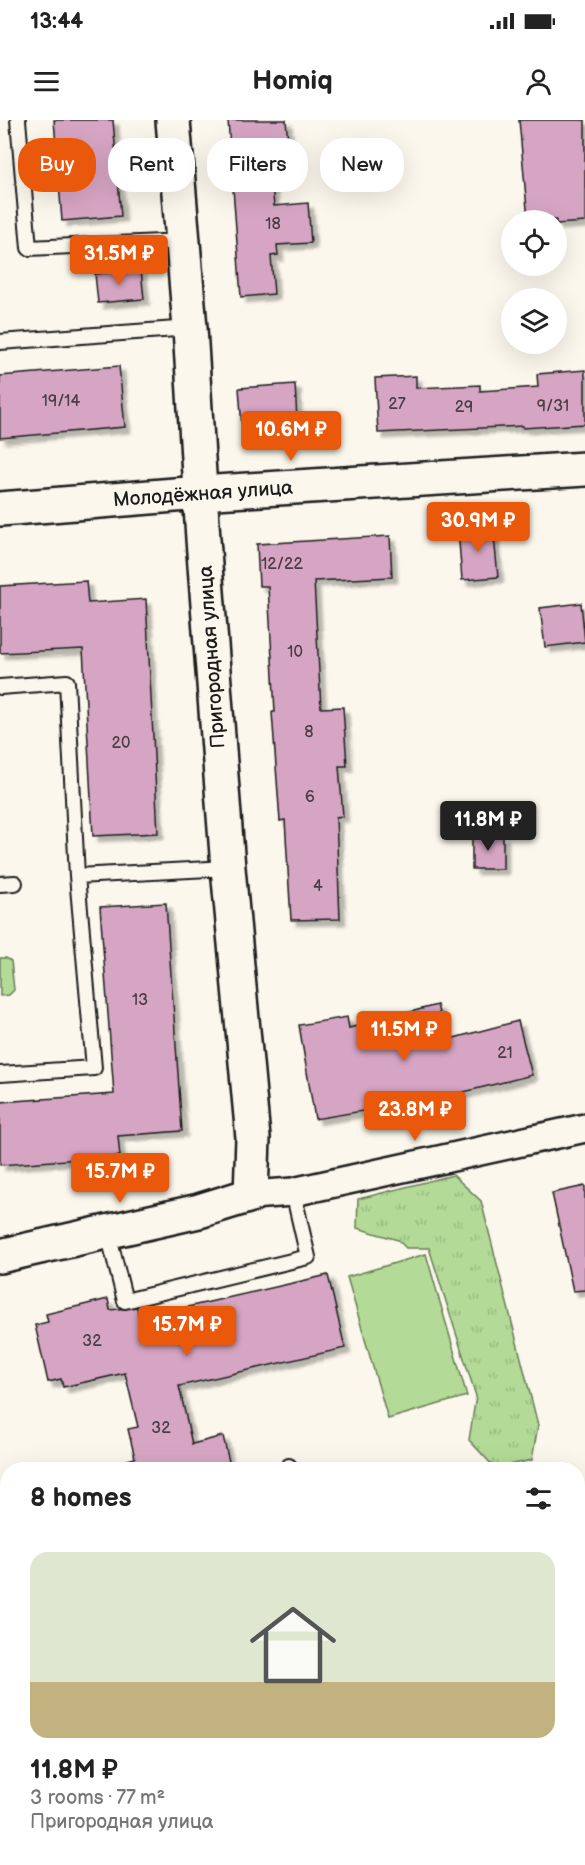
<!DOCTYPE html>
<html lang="en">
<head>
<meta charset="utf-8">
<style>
	:root { --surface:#fff; --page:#f6f6f6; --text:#222; --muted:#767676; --line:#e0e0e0; --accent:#ea580c }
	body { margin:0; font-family:"Balsamiq Sans",sans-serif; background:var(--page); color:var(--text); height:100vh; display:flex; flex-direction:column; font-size:22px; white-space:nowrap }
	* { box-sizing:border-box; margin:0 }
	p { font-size:20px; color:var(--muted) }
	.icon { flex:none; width:33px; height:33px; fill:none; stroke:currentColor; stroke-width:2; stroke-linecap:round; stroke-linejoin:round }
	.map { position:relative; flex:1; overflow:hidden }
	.panel { position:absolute; left:0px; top:1342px; width:585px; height:404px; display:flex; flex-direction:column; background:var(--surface); border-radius:24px 24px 0 0; box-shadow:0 6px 24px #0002 }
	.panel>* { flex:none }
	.banner { position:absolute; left:18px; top:18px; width:549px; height:54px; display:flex; gap:12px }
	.buttons { position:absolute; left:501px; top:90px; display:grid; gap:12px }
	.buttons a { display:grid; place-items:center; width:66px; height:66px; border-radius:50%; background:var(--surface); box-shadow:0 6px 24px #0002; font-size:30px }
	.price { position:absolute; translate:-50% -51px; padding:0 14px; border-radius:6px; background:var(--accent); color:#fff; font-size:20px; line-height:39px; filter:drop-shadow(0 2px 3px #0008) }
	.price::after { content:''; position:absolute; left:50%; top:36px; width:18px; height:14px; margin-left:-9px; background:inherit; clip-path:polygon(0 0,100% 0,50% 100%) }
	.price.selected { background:#222; color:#fff }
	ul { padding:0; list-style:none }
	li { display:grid; align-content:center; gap:12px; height:318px; padding:0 30px }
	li+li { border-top:2px solid var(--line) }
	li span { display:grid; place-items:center; height:186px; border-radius:18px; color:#555 }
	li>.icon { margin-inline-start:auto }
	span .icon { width:108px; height:108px; fill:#fffc; stroke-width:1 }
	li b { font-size:26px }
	h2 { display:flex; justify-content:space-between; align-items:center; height:72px; padding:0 30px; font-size:26px }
	.chip { padding:0 21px; border-radius:24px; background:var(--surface); box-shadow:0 6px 24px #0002; font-size:21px; line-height:54px }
	.chip.selected { background:var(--accent); color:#fff }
	.status { display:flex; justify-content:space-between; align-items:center; height:42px; padding:0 30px; background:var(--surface); direction:ltr }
	.status svg { height:16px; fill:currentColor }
	header { display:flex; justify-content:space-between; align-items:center; height:78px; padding:0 30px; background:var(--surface); font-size:27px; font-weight:600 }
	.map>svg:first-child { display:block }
	.grass { fill:url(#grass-tufts); stroke:#687b59; stroke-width:1.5 }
	.garden { fill:#b3da96; stroke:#687b59; stroke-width:1.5 }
	.building { fill:#d6a5c3; stroke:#1c1c1c; stroke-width:1.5; filter:url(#shadow) }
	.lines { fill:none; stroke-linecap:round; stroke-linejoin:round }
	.service-casing { stroke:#1c1c1c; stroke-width:18 }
	.minor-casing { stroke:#1c1c1c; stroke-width:32 }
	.tertiary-casing { stroke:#1c1c1c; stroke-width:38 }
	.service { stroke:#fbf7ec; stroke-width:14 }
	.minor { stroke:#fbf7ec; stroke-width:27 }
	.tertiary { stroke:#fbf7ec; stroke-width:33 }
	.labels { text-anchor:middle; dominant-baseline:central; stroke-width:5; stroke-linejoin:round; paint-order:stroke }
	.number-label { font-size:16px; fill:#4a3e46 }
	.street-label { font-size:20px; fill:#1c1c1c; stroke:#fbf7ec }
</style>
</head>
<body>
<div class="status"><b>13:44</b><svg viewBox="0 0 49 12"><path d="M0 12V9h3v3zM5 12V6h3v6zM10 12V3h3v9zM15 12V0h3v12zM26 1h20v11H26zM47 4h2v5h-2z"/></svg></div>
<header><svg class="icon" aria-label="menu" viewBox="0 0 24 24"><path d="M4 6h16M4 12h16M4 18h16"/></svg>Homiq<svg class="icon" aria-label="person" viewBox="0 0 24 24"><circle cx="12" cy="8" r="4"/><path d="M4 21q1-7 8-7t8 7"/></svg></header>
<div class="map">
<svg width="585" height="1745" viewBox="0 0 585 1745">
	<defs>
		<pattern id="grass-tufts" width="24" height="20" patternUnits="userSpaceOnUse" patternTransform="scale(1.5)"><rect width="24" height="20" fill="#b3da96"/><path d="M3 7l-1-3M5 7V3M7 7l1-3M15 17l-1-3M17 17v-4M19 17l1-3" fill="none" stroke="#99ba81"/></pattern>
		<filter id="shadow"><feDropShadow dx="5.5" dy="5.5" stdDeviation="1.5" flood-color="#0004"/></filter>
	</defs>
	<rect width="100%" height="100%" fill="#fbf7ec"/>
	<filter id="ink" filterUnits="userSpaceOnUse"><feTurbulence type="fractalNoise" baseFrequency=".0167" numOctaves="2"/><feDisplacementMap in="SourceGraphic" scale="12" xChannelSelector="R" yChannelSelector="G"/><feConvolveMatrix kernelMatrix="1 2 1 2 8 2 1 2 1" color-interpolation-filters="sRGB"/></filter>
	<g filter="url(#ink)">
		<path class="grass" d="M453,1055l28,26 57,224 -6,35 -37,8 -26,-28 7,-44 -47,-148h-23l-8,-8 -41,-12 1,-29z"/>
		<path class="garden" d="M0,838h6l5,3 3,29 -5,5 -9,1z
			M426,1134l41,142 -79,23 -41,-142z"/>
		<path class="building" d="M54,0h59l8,96 -59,5z
			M228,0h58l3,31 -20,2 5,53 34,-3 3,40 -34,2 1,10 -7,1 3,38 -33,3z
			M519,0h66v102l-29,2v-4h-28z
			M141,150l3,29 -46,4 -3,-29z
			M119,246l6,61 -125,11v-62z
			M585,250v54l-62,4v-2l-145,7 -3,-55 41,-2v12l64,-3v6l58,-4 -1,-13z
			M295,264l3,53 -55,4 -4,-53z
			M493,406l5,51 -36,3 -4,-51z
			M390,416l2,41 -78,4 7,127 22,-1 4,59h-8l4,50 -7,1 4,102 -49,1 -6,-100 -5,1 -8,-109h3l-7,-126h-9l-2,-42z
			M86,461l2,22 58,-4 12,234 -65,3 -10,-187 -83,4v-67z
			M581,483l4,39 -40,5 -5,-39z
			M472,715h31v34h-31z
			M166,783l16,228 -64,5 2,20 -120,9v-63l114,-8 -14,-187z
			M437,885l9,35 72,-19 14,54 -133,33 -1,-3 -83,14 -16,-94 48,-8 2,11z
			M585,1066v104l-12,1 -21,-98z
			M328,1155l17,73 -166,38 13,58 31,-8 8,34h-103l-1,-10 8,-2 -7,-29 10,-2 -13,-54 -62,14 -2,-8 -13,3 -13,-57 13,-3 -2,-8 62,-15 2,11 27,-3 2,11z"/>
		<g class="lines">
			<g class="service-casing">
				<path id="service" d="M18,0l11,128 154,-7
					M0,222l190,-14
					M0,567l67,-5 10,194 17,192 -94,6
					M77,756l151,-8
					M0,764l15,-1
					M108,1113l17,68 183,-44 -15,-65
					M288,1350l1,-4
					M578,1558l7,-2
					M578,1584l7,32 -7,1
					M204,1745l3,-7"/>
			</g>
			<g class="minor-casing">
				<path id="minor" d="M251,1075l42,-3 292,-64"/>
			</g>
			<g class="tertiary-casing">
				<path id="tertiary" d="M0,389l200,-16 385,-24
					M0,1136l199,-45 52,-16 2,-57 -25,-270 -25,-329 -13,-211 -17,-208
					M0,1401l8,33
					M75,1738l2,7"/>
			</g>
			<use href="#service" class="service"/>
			<use href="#minor" class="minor"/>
			<use href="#tertiary" class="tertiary"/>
		</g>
	</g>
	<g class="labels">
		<g class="number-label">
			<text x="273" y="104">18</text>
			<text x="61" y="281">19/14</text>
			<text x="397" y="284">27</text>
			<text x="553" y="286">9/31</text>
			<text x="464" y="287">29</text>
			<text x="282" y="444">12/22</text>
			<text x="295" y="532">10</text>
			<text x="309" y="612">8</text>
			<text x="121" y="623">20</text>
			<text x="310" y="677">6</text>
			<text x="318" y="766">4</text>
			<text x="140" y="880">13</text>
			<text x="505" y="933">21</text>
			<text x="92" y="1221">32</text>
			<text x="161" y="1308">32</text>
		</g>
		<g class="street-label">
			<text transform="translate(203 374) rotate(-4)">Молодёжная улица</text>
			<text transform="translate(212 537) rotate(-94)">Пригородная улица</text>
		</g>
	</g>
</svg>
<div class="buttons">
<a><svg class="icon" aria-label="locate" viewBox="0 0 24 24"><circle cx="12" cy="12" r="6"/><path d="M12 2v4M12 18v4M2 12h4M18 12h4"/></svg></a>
<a><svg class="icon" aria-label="layers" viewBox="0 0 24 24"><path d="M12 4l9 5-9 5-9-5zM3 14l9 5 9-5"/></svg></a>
</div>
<b class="price" style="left:119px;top:166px">31.5M ₽</b>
<b class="price" style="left:291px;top:342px">10.6M ₽</b>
<b class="price" style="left:478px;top:433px">30.9M ₽</b>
<b class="price selected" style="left:488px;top:732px">11.8M ₽</b>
<b class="price" style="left:404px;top:942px">11.5M ₽</b>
<b class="price" style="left:415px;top:1022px">23.8M ₽</b>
<b class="price" style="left:120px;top:1084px">15.7M ₽</b>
<b class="price" style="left:187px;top:1237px">15.7M ₽</b>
<div class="banner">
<a class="chip selected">Buy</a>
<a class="chip">Rent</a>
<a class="chip">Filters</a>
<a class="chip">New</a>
</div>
<section class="panel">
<h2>8 homes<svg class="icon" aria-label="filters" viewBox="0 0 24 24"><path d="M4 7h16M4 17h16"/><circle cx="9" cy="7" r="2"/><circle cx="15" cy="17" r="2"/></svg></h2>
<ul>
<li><span style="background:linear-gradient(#dfe7d0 70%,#c2b280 0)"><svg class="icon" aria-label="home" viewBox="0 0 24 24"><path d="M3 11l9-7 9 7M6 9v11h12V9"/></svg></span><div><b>11.8M ₽</b><p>3 rooms · 77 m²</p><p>Пригородная улица</p></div></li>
</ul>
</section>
</div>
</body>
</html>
